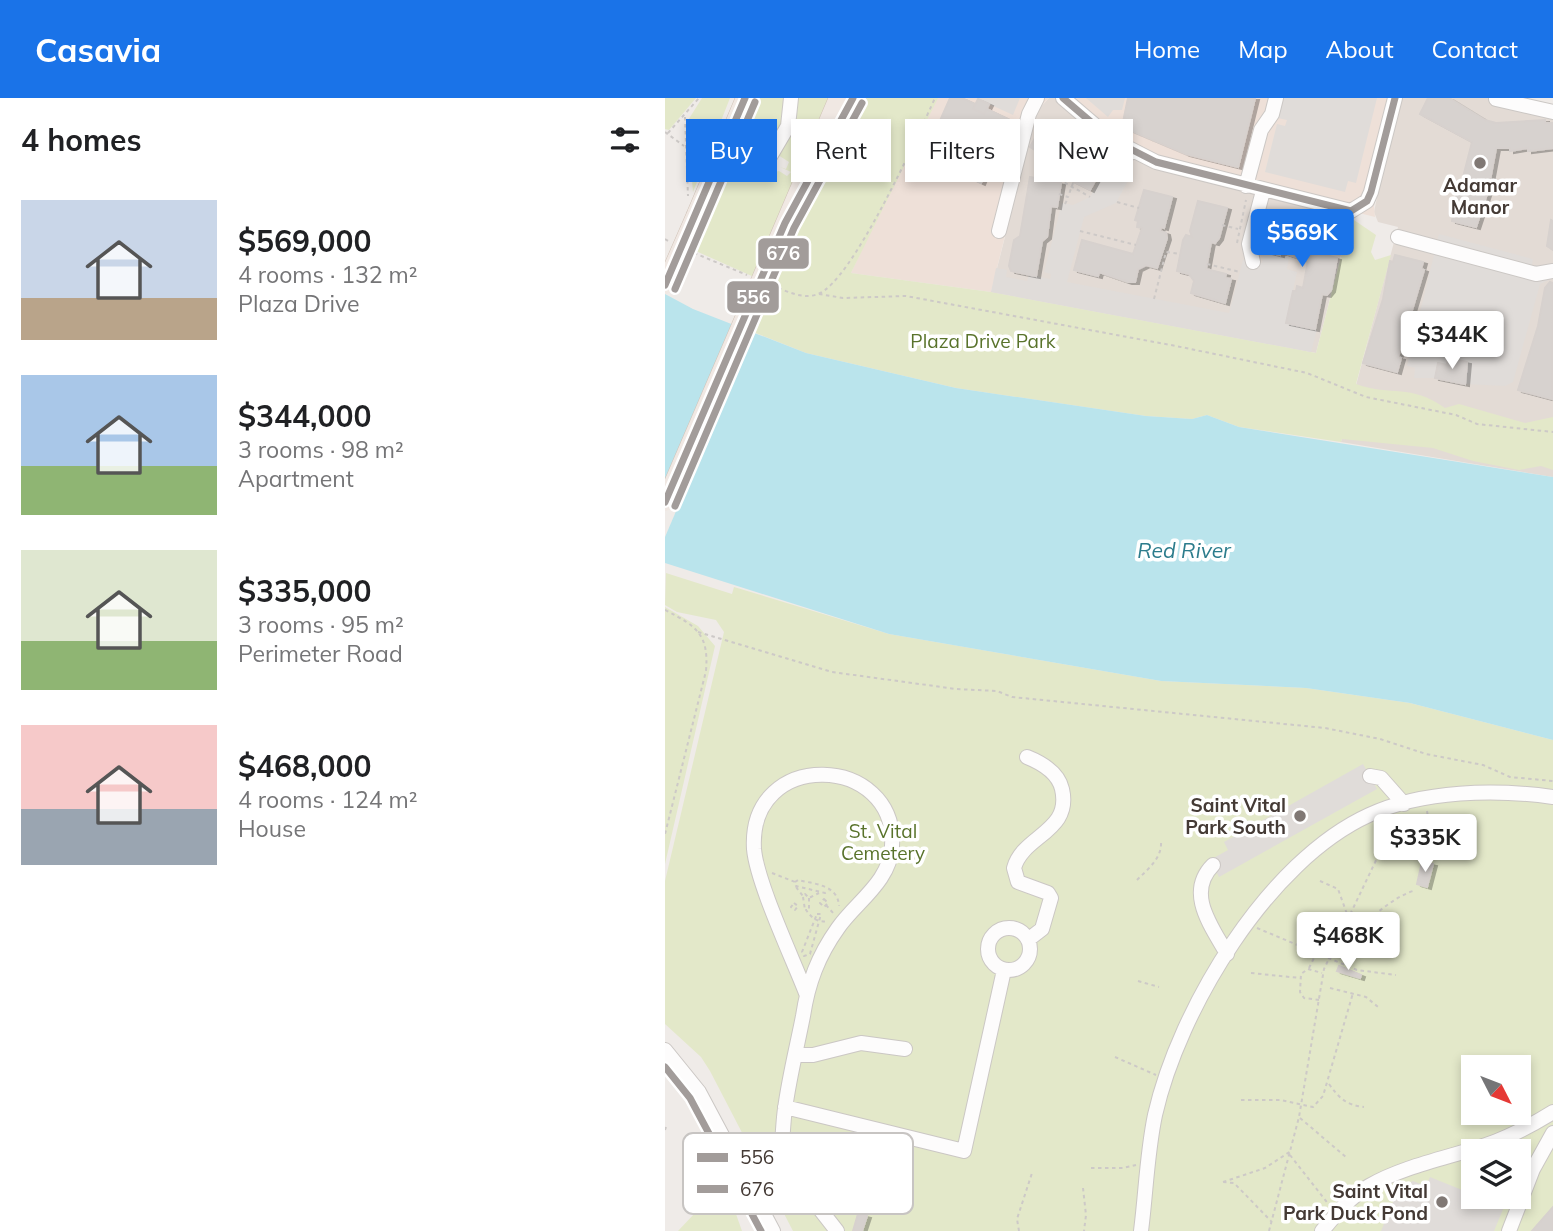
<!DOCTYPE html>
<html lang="en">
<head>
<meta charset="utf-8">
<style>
	:root { --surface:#fff; --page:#f2f2f2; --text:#202124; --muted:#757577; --accent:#1a73e8 }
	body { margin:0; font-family:Mulish,sans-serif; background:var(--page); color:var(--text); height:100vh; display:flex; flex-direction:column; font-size:26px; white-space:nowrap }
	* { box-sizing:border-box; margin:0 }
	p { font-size:23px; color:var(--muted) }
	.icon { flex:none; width:38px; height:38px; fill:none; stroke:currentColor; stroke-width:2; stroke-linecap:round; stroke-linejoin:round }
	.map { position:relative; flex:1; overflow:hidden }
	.details { display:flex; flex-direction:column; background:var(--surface); width:665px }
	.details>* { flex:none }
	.guide { position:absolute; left:21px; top:21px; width:665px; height:63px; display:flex; gap:14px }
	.needle { width:46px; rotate:132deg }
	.tools { position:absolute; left:796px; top:957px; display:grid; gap:14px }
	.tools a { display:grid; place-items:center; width:70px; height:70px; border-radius:0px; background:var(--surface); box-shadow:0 4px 10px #0003; font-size:35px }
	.price { position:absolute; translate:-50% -60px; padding:0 16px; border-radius:7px; background:#fff; color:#222; font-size:23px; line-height:46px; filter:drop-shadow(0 2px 4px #0008) }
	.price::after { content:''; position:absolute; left:50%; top:42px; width:21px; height:16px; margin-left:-10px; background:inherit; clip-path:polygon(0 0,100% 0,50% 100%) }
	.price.selected { background:var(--accent); color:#fff }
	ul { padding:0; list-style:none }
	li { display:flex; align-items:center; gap:21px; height:175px; padding:0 21px }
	li span { display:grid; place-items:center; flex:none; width:196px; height:140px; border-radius:0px; color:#555 }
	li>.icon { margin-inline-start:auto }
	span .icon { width:84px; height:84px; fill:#fffc; stroke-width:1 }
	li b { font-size:30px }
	h2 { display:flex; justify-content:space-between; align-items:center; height:84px; padding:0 21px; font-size:30px }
	.pill { padding:0 24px; border-radius:0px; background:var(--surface); box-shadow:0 4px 10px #0003; font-size:24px; line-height:63px }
	.pill.selected { background:var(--accent); color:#fff }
	header { display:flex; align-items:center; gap:42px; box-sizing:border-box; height:98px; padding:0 35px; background:var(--accent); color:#fff }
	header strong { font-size:33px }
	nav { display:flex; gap:38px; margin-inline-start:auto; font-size:24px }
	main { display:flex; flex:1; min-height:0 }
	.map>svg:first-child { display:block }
	.residential { fill:#e3dbd5 }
	.commercial { fill:#eee0d8 }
	.green { fill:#e3e8c9; fill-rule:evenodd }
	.parking { fill:#e0dcd9 }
	.water { fill:#bae4ec }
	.pier { fill:#efebe8 }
	.building { fill:#d7d2cf; stroke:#d7d1ce; stroke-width:2; filter:url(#shadow) }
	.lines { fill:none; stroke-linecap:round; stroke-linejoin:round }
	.minor-casing { stroke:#cbc7c4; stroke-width:16 }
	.major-casing { stroke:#d0c2b6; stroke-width:19 }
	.path { stroke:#cdc9c7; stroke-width:2; stroke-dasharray:3.5 3.5; stroke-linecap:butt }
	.minor { stroke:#fdfcfc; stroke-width:14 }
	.major { stroke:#f0e8e3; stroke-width:18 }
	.major-bridge-casing { stroke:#d0c2b6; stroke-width:19; stroke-linecap:butt }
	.major-bridge { stroke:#f0e8e3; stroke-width:18 }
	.bus-1-casing { stroke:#fff; stroke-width:12 }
	.bus-2-casing { stroke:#fff; stroke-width:12 }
	.bus-1 { stroke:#a29c9a; stroke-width:7 }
	.bus-2 { stroke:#a29c9a; stroke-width:7 }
	.poi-dot { fill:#807874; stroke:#fff; stroke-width:2.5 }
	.labels { text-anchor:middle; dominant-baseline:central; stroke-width:7; stroke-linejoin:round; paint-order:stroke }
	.poi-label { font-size:19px; font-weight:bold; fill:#443a35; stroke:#fff; text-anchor:end }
	.park-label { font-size:19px; fill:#59732b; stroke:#fff }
	.water-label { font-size:21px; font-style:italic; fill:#2c7c8c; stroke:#fff }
	.key { fill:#fff; stroke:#c7c4c2; stroke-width:2 }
	.key-label { font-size:19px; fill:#443a35 }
	.line-badge { stroke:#fff; stroke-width:2.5 }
	.badge-label { font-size:19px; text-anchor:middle; font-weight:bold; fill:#fff }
</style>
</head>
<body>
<header>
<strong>Casavia</strong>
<nav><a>Home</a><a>Map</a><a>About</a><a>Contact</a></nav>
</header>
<main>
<section class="details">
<h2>4 homes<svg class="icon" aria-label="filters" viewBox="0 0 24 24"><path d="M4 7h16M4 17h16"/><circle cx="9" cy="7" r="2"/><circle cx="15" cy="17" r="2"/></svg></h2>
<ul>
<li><span style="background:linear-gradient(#c9d6e8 70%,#b9a48a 0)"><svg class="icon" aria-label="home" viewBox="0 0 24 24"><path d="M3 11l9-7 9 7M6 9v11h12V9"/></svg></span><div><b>$569,000</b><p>4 rooms · 132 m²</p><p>Plaza Drive</p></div></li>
<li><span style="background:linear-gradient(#a9c7e8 65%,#8fb573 0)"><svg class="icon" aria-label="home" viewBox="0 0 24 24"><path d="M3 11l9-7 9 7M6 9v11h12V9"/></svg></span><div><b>$344,000</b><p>3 rooms · 98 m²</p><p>Apartment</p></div></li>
<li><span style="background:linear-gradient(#dfe7d0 65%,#8fb573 0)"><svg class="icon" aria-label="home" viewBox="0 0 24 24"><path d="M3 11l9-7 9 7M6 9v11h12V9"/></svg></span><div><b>$335,000</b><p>3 rooms · 95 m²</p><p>Perimeter Road</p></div></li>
<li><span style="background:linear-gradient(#f6c9c9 60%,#9aa5b1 0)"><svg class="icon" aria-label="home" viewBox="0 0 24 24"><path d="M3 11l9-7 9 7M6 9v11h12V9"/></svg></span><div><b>$468,000</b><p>4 rooms · 124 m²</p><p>House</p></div></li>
</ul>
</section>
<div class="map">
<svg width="888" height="1133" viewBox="0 0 888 1133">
	<defs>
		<filter id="shadow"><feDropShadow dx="4" dy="2" stdDeviation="0" flood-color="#0004"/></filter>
	</defs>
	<rect width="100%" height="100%" fill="#efebe8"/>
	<path class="residential" d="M384,0h14l289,114 -36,141 -325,-61 46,-181z
		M733,0h98l57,14v365l-212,-35 57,-215 -20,-5 -4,-10z"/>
	<path class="commercial" d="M269,0h115l-13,13 -45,181 -140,-19z
		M398,0h335l-24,108 1,11 -218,-55z"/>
	<path class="green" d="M0,0h31l-27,32 -4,-1z
		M37,0h28l-37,94 -6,-70z
		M87,0h36l-1,17 -14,30 -13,10 -2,11 6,9 15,-4 8,5 4,-4 -11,-5 6,2 3,-7 -11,-7 16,-57h37l-77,179 -65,-29z
		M201,0h72l-87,175 140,19 325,61 35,-135 25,17 -5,17 4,8 16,-5 -35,129c37,13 53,-1 89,24l14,-4 66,19 28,-6v53l-12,-4 -22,4 -46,-9 -40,-13 -91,-9 -1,3 -102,-15 -32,-12 -15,4 -46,-3 -190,-28 -150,-35 -53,-21 35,-81z
		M1,475l66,21 2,-7 155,47 272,47 145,7 104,15 143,37v491h-760l-83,-160 -9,-14 -36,-33v-143l59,-249 -8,-12 -39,-8 -12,-7zM808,970h46v45h-46zM808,1054h46v45h-46z
		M0,509l33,19 17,20 -50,218z
		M42,1052l8,5 27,76h-64l17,-18 -7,-13c17,-21 8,-33 19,-50z"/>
	<path class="parking" d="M311,0h44l-7,17z
		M421,0h39l-3,12h-9l-5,7z
		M618,0h94l-21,85 -8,-2 -3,11 -80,-20 12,-48 8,2 2,-6 -9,-2z
		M441,70l23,11 -13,24 -32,14 -17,65 162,31 14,-53 19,3 2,-11 25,5 -2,12 10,3 -11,51 31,7 -6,22 -320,-60 5,-24 11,2 -1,7 21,4 2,-6 21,4 1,-5 -7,-2 18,-69 11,2 17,-8z
		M774,136l94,25 -2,10 22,-5v14l-13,6 -27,98 -8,4 -40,-2 2,-22 -19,-4 -1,7 -9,-1 -3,14h-21l1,-10 -8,-2z
		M698,666l14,25 -158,88 -9,-17 18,-10 -4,-8z
		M765,1079l74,30 -10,24h-113l18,-44 14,-6 13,5z"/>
	<path class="water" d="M0,196l28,15 113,44 150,35 190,28 46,3 15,-4 32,12 314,50v263l-143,-37 -104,-15 -145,-7 -272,-47 -224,-71z"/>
	<path class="pier" d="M70,224l19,7 -89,208v-52z"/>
	<path class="building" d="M285,0h12l13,6 -2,5 11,5 3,-5 23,11 -15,31h-4l-4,7 3,4 -9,21 -57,-26z
		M463,0h127l-17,69 -52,-13 -64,-27z
		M763,0h21l36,22 11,3 49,-3v3h8v25l-25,3v-3l-18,3v-3h-14l-8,43 -12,36 -24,-6 5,-29 2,1 13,-51 -52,-28z
		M313,1l11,5 -5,10 -11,-5z
		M383,27l26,17 -4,7 34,15 -14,26 -28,-14 -3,-5 3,-7h-5l-27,-17 12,-21 4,2z
		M365,79l31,6 -4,24 -6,-1 -4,31 -5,4 -6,35 -25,-5 -2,-5 5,-26 6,-4z
		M479,92l28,7 -8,31 -3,-1 -1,4 6,2 1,5 -10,30 -11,-3 -8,4 -3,13h-7l-29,-10 -1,4 -24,-6 8,-30 51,14 9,-26 -5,-1 1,-6 -3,-1z
		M533,103l29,7 -8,30 -4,5 -4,-1 -5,27 20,5 -1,4 6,1 -6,24 -34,-10 3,-12 -5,-7 -12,-3 6,-31 3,-5 6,2 -2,-6z
		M599,122l28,10 1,-3 11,3 -1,3 15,1 5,3 -3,12 5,6 12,3 -6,32 -4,5 -5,-1 -7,35 -29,-6 7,-32h3l1,-5 6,2 5,-27 -27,-9 -1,3 -24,-6z
		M886,122l2,1v29l-6,-4z
		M730,157l28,7 -2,7 3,1 -26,87 3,1 -4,14 -34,-9 20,-64 7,-38 3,1z
		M885,184l3,1 -1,116 -34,-9 20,-64 7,-38z
		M783,260l19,4 -2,22 -30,-6 3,-15 9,2z
		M757,764l11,2 -6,23 -10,-3z
		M674,868l22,9 -1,3 -23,-7z
		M888,1109v24h-21z
		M193,1116l9,2 -5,15h-9z"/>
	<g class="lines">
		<g class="minor-casing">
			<path id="minor" d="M398,0l48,41 45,23 195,49 16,-10 4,-9 24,-94
				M831,1l57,13
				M103,62l20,-34 3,-28
				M452,75l13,-23
				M581,88l15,-56 11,-16 4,-16
				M334,133l30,-117 8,-16
				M733,139l138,37 17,-3
				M588,164l-4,-18 14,-53
				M362,659c15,6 31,15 35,32 10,43 -39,46 -48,79l4,14 30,11 3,5 -9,31 -13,10
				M705,678l11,2 23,26
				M548,767c-28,28 -1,62 14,89
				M323 851a21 21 0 1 1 42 0a21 21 0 1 1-42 0Z
				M0,952l34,42 74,139
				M130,957h18l48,-12 44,6
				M120,1009l179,44 40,-181
				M113,1082l41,28 18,23
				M95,1111c7,-7 13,-13 16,-21 6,-13 6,-61 9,-79 4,-31 12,-62 18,-93 5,-33 15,-60 35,-88 18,-26 52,-46 54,-82 6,-92 -144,-99 -138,3 3,34 38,108 52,144
				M476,1133c5,-39 6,-78 14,-116 24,-106 113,-254 214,-300 54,-25 127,-26 184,-18
				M657,1133c14,-17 28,-34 47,-45 35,-20 78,-28 117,-41 24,-8 46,-20 67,-33
				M844,1133l24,-62 20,-36"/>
		</g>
		<g class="major-casing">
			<path id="major" d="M170,32l18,-32
				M31,116l49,-116
				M110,148l63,-148"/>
		</g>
		<path class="path" d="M20,19l3,79
			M0,34l19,14
			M3,35l31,-35
			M380,59l-6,11 51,29
			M394,96l9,3 5,-14
			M452,104l22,6
			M400,106l3,-6
			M557,127l16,4
			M415,133l56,14
			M0,141l5,3
			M572,145l9,-43
			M29,155l53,22
			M542,166l33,8
			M107,187c14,6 31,15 46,9 34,-12 100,-159 117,-196
			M154,196l24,4 63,-2 270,50 131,27 59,24 90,18 21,9 76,8
			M489,201l12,-47 14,2
			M0,512c32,16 44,25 41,61l-41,163
			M33,534l134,40 124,17 41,2 15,6 313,31 55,11 46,15 57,11 27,12 43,4
			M762,713l6,37 -2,9
			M107,775l23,9 1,4 29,7 4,-2
			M472,782c11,-11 25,-22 24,-38
			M655,783l18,8 9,25
			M130,784l3,-2c17,4 40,5 41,26
			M131,789l7,9 2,-2 4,4 10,-5
			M138,799l2,13
			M144,800v12h-3c6,8 11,13 22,11
			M159,801l4,4 -4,4 -4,-4z
			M129,805l4,3 -3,4 -4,-3z
			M161,807l8,9
			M152,816h4l-11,40 -6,2 -2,-4z
			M592,830l100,42 39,5
			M674,840c27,-11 45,-37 74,-47
			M644,870l7,-14
			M586,875l49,5
			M473,883l21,6
			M665,890l36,9 12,10
			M654,902l-15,-2 -4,-6 1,-18 7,-5 14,4
			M450,959l41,18
			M664,986c10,14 17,21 35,23
			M576,1002h40l32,7 10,-11 30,-103
			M635,1020l47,40
			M0,1032l1,-3
			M625,1057l40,51
			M426,1070h32l13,-3
			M558,1084l42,-14 26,-17
			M558,1084l11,1 37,38
			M418,1090l3,27 -2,16
			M354,1133l-2,-12 15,-46
			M604,1133l30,-114 25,-148 56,-117"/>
		<use href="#minor" class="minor"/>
		<use href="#major" class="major"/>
		<g class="major-bridge-casing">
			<path id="major-bridge" d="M0,187l31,-71
				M0,404l110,-256"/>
		</g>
		<use href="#major-bridge" class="major-bridge"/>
		<g class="bus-1-casing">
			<path id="bus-1" d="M398,0l48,41 45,23 195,49 16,-10 4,-9 24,-94
				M0,187l80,-187
				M0,404l120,-279 68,-125"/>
		</g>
		<g class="bus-2-casing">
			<path id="bus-2" d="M10,191l80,-187
				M10,408l119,-278 68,-125
				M0,969l25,31 71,133"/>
		</g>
		<use href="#bus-1" class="bus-1"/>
		<use href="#bus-2" class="bus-2"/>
	</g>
	<g class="poi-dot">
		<circle cx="815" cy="65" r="7"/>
		<circle cx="635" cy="718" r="7"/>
		<circle cx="777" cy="1104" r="7"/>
	</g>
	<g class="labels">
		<g class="poi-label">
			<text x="815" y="87" text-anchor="middle">Adamar<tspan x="815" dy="22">Manor</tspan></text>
			<text x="621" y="707">Saint Vital<tspan x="621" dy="22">Park South</tspan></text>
			<text x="763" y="1093">Saint Vital<tspan x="763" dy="22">Park Duck Pond</tspan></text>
		</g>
		<g class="park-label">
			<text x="318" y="243">Plaza Drive Park</text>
			<text x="218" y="733">St. Vital<tspan x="218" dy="22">Cemetery</tspan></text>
		</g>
		<g class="water-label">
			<text x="519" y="452">Red River</text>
		</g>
	</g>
	<rect x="18" y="1035" width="230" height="81" rx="10" class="key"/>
	<rect x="32" y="1055" width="31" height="9" fill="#a29c9a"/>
	<rect x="32" y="1087" width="31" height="8" fill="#a29c9a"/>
	<g class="key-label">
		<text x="75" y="1066">556</text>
		<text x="75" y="1098">676</text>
	</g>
	<g class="line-badge">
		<rect x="92" y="139" width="53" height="33" rx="7" fill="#a29c9a"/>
		<rect x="61" y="182" width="54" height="34" rx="7" fill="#a29c9a"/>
	</g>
	<g class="badge-label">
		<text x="118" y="162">676</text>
		<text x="88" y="206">556</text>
	</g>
</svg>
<div class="tools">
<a><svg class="needle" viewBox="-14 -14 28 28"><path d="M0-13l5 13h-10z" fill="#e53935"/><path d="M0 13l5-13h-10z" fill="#757577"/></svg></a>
<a><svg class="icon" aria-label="layers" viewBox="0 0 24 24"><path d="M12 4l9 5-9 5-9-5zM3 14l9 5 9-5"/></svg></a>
</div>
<b class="price selected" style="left:637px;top:171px">$569K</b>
<b class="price" style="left:787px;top:273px">$344K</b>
<b class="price" style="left:760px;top:776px">$335K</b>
<b class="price" style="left:683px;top:874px">$468K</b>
<div class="guide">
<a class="pill selected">Buy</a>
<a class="pill">Rent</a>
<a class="pill">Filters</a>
<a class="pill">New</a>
</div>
</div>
</main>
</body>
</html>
